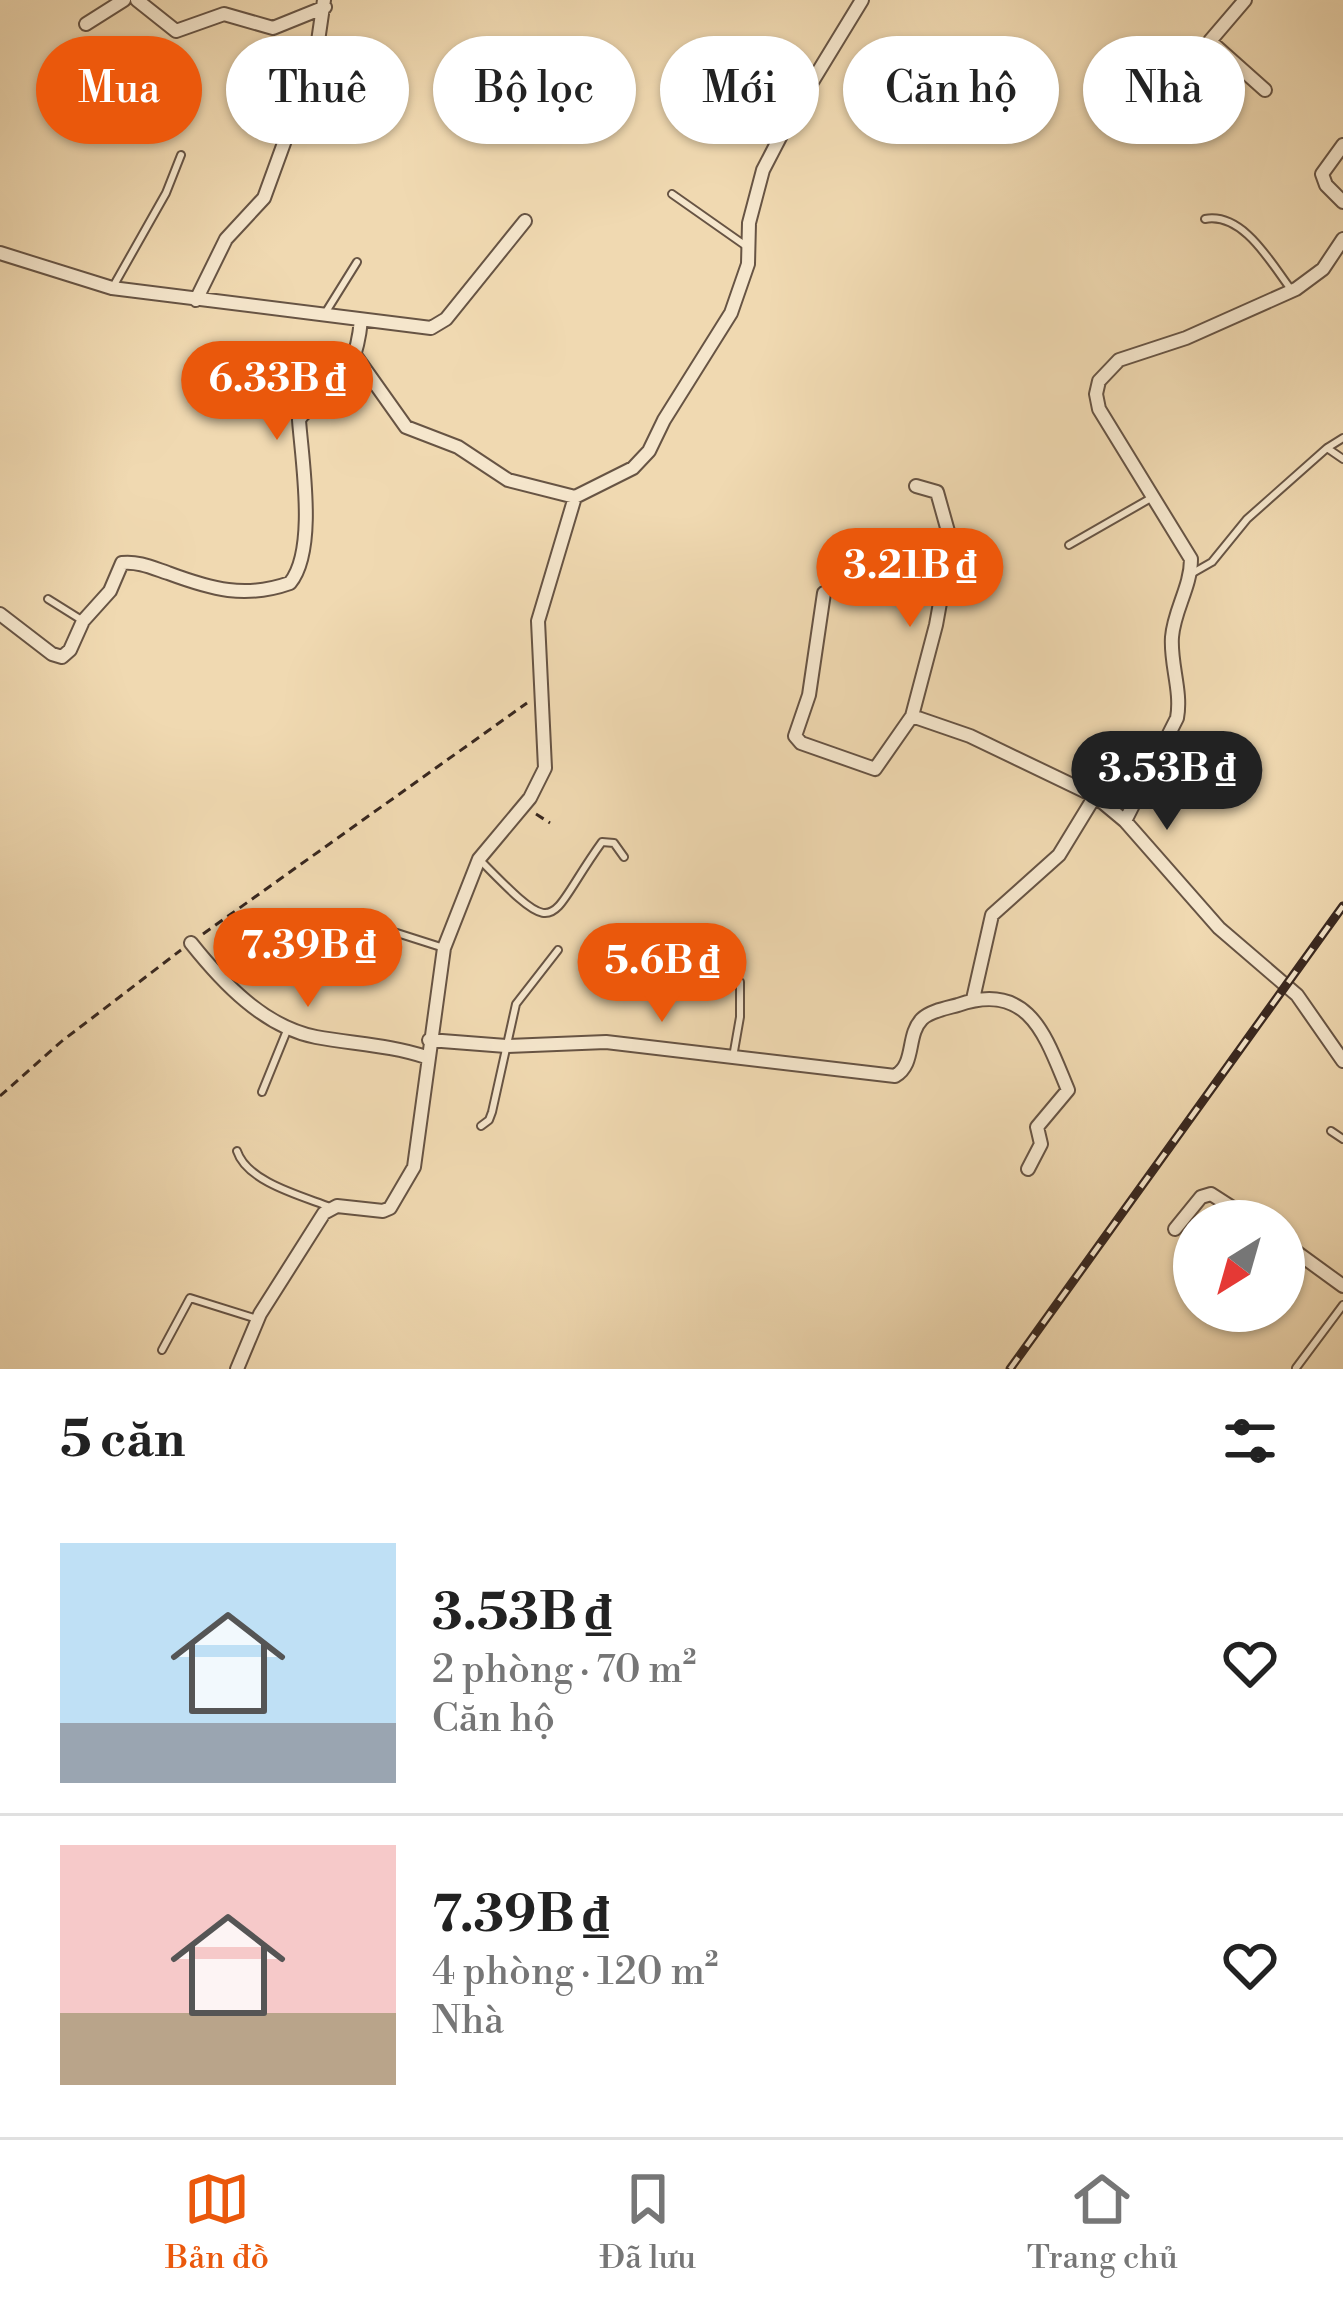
<!DOCTYPE html>
<html lang="vi">
<head>
<meta charset="utf-8">
<style>
	:root { --surface:#fff; --page:#f2f2f2; --text:#222; --muted:#767676; --line:#e0e0e0; --accent:#ea580c }
	body { margin:0; font-family:"Libre Bodoni",serif; background:var(--page); color:var(--text); height:100vh; display:flex; flex-direction:column; font-size:45px; white-space:nowrap }
	* { box-sizing:border-box; margin:0 }
	p { font-size:39px; color:var(--muted) }
	.icon { flex:none; width:66px; height:66px; fill:none; stroke:currentColor; stroke-width:2; stroke-linecap:round; stroke-linejoin:round }
	.map { position:relative; height:1369px; overflow:hidden }
	.panel { display:flex; flex-direction:column; background:var(--surface); flex:1 }
	.panel>* { flex:none }
	.hud { position:absolute; left:36px; top:36px; width:1272px; height:108px; display:flex; gap:24px }
	.needle { width:78px; rotate:217deg }
	.buttons { position:absolute; left:1173px; top:1200px; display:grid; gap:24px }
	.buttons a { display:grid; place-items:center; width:132px; height:132px; border-radius:50%; background:var(--surface); box-shadow:0 3px 9px #0004; font-size:60px }
	.price { position:absolute; translate:-50% -102px; padding:0 27px; border-radius:42px; background:var(--accent); color:#fff; font-size:39px; line-height:78px; filter:drop-shadow(0 3px 6px #0008) }
	.price::after { content:''; position:absolute; left:50%; top:72px; width:36px; height:27px; margin-left:-18px; background:inherit; clip-path:polygon(0 0,100% 0,50% 100%) }
	.price.on { background:#222; color:#fff }
	ul { padding:0; list-style:none }
	li { display:flex; align-items:center; gap:36px; height:300px; padding:0 60px }
	li+li { border-top:3px solid var(--line) }
	li span { display:grid; place-items:center; flex:none; width:336px; height:240px; border-radius:0px; color:#555 }
	li>.icon { margin-inline-start:auto }
	span .icon { width:144px; height:144px; fill:#fffc; stroke-width:1 }
	li b { font-size:51px }
	h2 { display:flex; justify-content:space-between; align-items:center; height:144px; padding:0 60px; font-size:51px }
	.pill { padding:0 42px; border-radius:54px; background:var(--surface); box-shadow:0 3px 9px #0004; font-size:42px; line-height:108px }
	.pill.on { background:var(--accent); color:#fff }
	.tab-bar { display:flex; justify-content:space-around; align-items:center; height:168px; border-top:3px solid var(--line); background:var(--surface); font-size:33px; color:var(--muted) }
	.tab-bar a { display:grid; justify-items:center; gap:6px }
	.tab-bar .on { color:var(--accent) }
	.map>svg:first-child { display:block }
	.lines { fill:none; stroke-linecap:round; stroke-linejoin:round }
	.lane-casing { stroke:#675444; stroke-width:10 }
	.street-casing { stroke:#675444; stroke-width:16 }
	.path { stroke:#392820; stroke-width:3; stroke-dasharray:9 6; stroke-linecap:butt }
	.lane { stroke:#f5e6cc; stroke-width:6 }
	.street { stroke:#f5e6cc; stroke-width:12 }
	.rail-casing { stroke:#392820; stroke-width:9 }
	.rail { stroke:#f5e6cc; stroke-width:4.5; stroke-dasharray:14; stroke-linecap:butt }
</style>
</head>
<body>
<div class="map">
<svg width="1343" height="1369" viewBox="0 0 1343 1369">
	<rect width="100%" height="100%" fill="#f0d9b1"/>
	<filter id="stains"><feTurbulence type="fractalNoise" baseFrequency=".00167" numOctaves="4"/><feColorMatrix values="0 0 0 0 .2 0 0 0 0 .09 0 0 0 0 .02 0 0 0 .5 -.17"/></filter>
	<radialGradient id="worn" r=".72"><stop offset=".6" stop-color="#630" stop-opacity="0"/><stop offset="1" stop-color="#630" stop-opacity=".3"/></radialGradient>
	<g class="lines">
		<g class="lane-casing">
			<path id="lane" d="M672,194l74,52
				M1205,219c38,-7 66,44 85,69
				M114,285l52,-92 15,-38
				M324,315l33,-53
				M1327,448l16,-10
				M1069,545l82,-47
				M1191,574l21,-12 35,-43 80,-71 16,11
				M48,599l32,20
				M480,860c82,84 65,61 122,-18l12,1 10,14
				M375,926l69,22
				M733,1057l7,-40v-35
				M262,1092l26,-64
				M481,1126l8,-6 3,-8 24,-108 42,-54
				M1331,1131l12,8
				M237,1151c10,31 65,45 93,56
				M162,1350l28,-52 67,21
				M1296,1368l47,-63"/>
		</g>
		<g class="street-casing">
			<path id="street" d="M137,0l39,31 48,-17 49,14 52,-21
				M1245,0l-35,41 55,49
				M86,24l38,-24
				M1343,145l-21,29 4,11 17,17
				M0,253l112,35 319,40 15,-9 79,-98
				M196,300l30,-61 38,-41 52,-143 8,-55
				M357,358l49,69 52,20 50,33 67,17 58,-29 16,-17 15,-31 67,-107 17,-49 1,-41 14,-53 27,-52 72,-118
				M824,593l-15,102 -14,41 6,7 74,26 37,-53 24,-91 15,-83 -14,-50 -21,-6
				M0,614l52,40 10,3 8,-7 13,-29 27,-30 12,-28c16,-2 31,5 46,10 43,16 77,26 122,10 27,-33 12,-122 9,-163 7,-12 14,-10 24,-18 26,-22 35,-50 38,-82
				M912,716l58,20 125,60 30,25 94,107 78,67 46,66
				M1125,821l52,-103c5,-27 -7,-54 -5,-81 2,-27 19,-50 19,-78l-92,-150 -3,-15 3,-13 20,-21 67,-22 110,-49 27,-20 20,-30
				M191,943c31,39 73,84 125,94 38,7 74,8 110,20
				M973,999l19,-84 67,-60 36,-59
				M429,1040l77,6 100,-4 289,34c21,-12 11,-41 27,-57 8,-8 25,-11 36,-14 72,-25 88,33 110,85l-31,37 4,17 -13,25
				M1175,1229l26,-32 10,-3 42,27
				M1284,1243l59,43
				M237,1369l23,-55 64,-101 13,-7 46,5 7,-3 24,-41 30,-219 35,-89 51,-61 15,-30 -7,-147 37,-124"/>
		</g>
		<path class="path" d="M536,814l14,9
			M203,934l324,-231
			M0,1096l62,-55 119,-91"/>
		<use href="#lane" class="lane"/>
		<use href="#street" class="street"/>
		<g class="rail-casing">
			<path id="rail" d="M1010,1369l333,-463"/>
		</g>
		<use href="#rail" class="rail"/>
	</g>
	<rect width="100%" height="100%" filter="url(#stains)"/>
	<rect width="100%" height="100%" fill="url(#worn)"/>
</svg>
<div class="buttons">
<a><svg class="needle" viewBox="-14 -14 28 28"><path d="M0-13l5 13h-10z" fill="#e53935"/><path d="M0 13l5-13h-10z" fill="#767676"/></svg></a>
</div>
<b class="price" style="left:277px;top:443px">6.33B ₫</b>
<b class="price" style="left:910px;top:630px">3.21B ₫</b>
<b class="price on" style="left:1167px;top:833px">3.53B ₫</b>
<b class="price" style="left:308px;top:1010px">7.39B ₫</b>
<b class="price" style="left:662px;top:1025px">5.6B ₫</b>
<div class="hud">
<a class="pill on">Mua</a>
<a class="pill">Thuê</a>
<a class="pill">Bộ lọc</a>
<a class="pill">Mới</a>
<a class="pill">Căn hộ</a>
<a class="pill">Nhà</a>
</div>
</div>
<section class="panel">
<h2>5 căn<svg class="icon" aria-label="filters" viewBox="0 0 24 24"><path d="M4 7h16M4 17h16"/><circle cx="9" cy="7" r="2"/><circle cx="15" cy="17" r="2"/></svg></h2>
<ul>
<li><span style="background:linear-gradient(#bfe0f5 75%,#9aa5b1 0)"><svg class="icon" aria-label="home" viewBox="0 0 24 24"><path d="M3 11l9-7 9 7M6 9v11h12V9"/></svg></span><div><b>3.53B ₫</b><p>2 phòng · 70 m²</p><p>Căn hộ</p></div><svg class="icon" aria-label="heart" viewBox="0 0 24 24"><path d="M12 20l-8-8c-3-5 5-10 8-4 3-6 11-1 8 4z"/></svg></li>
<li><span style="background:linear-gradient(#f6c9c9 70%,#b9a48a 0)"><svg class="icon" aria-label="home" viewBox="0 0 24 24"><path d="M3 11l9-7 9 7M6 9v11h12V9"/></svg></span><div><b>7.39B ₫</b><p>4 phòng · 120 m²</p><p>Nhà</p></div><svg class="icon" aria-label="heart" viewBox="0 0 24 24"><path d="M12 20l-8-8c-3-5 5-10 8-4 3-6 11-1 8 4z"/></svg></li>
</ul>
</section>
<nav class="tab-bar">
<a class="on"><svg class="icon" aria-label="map" viewBox="0 0 24 24"><path d="M3 6l6-2 6 2 6-2v14l-6 2-6-2-6 2zM9 4v14M15 6v14"/></svg>Bản đồ</a>
<a><svg class="icon" aria-label="saved" viewBox="0 0 24 24"><path d="M7 4h10v16l-5-4-5 4z"/></svg>Đã lưu</a>
<a><svg class="icon" aria-label="home" viewBox="0 0 24 24"><path d="M3 11l9-7 9 7M6 9v11h12V9"/></svg>Trang chủ</a>
</nav>
</body>
</html>
